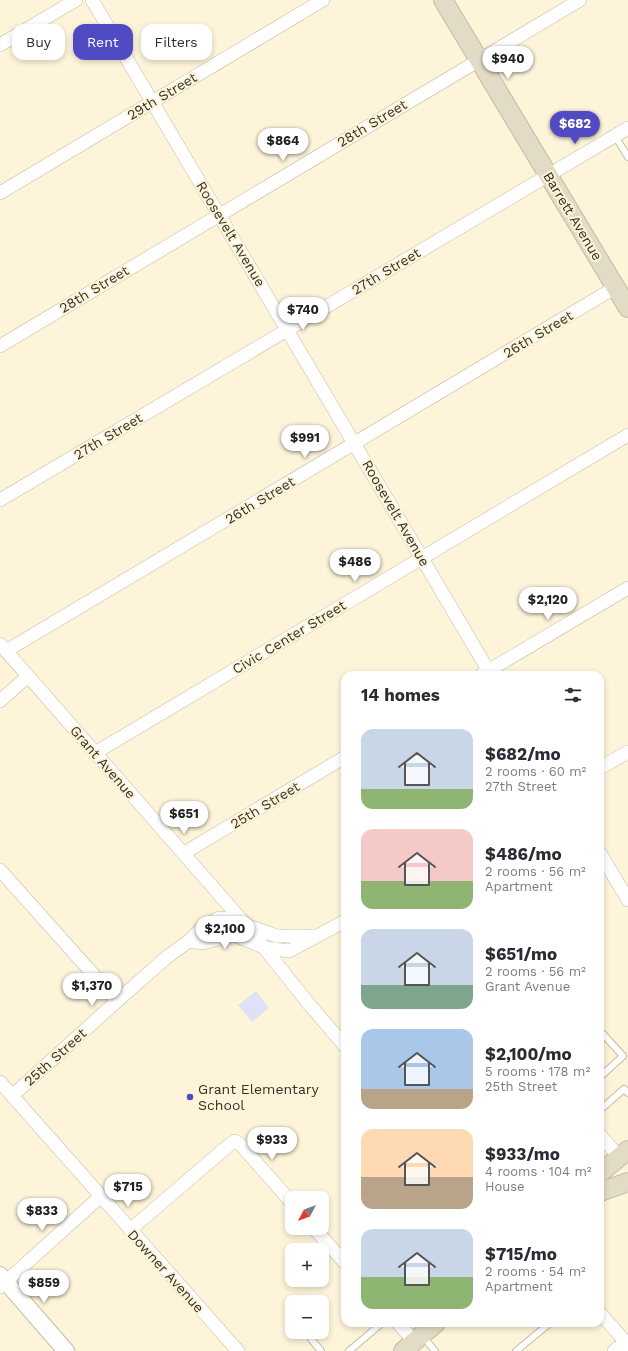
<!DOCTYPE html>
<html lang="en">
<head>
<meta charset="utf-8">
<style>
	:root { --surface:#fff; --page:#f7f7f7; --text:#2b2b33; --muted:#7c7c81; --accent:#504bc2 }
	body { margin:0; font-family:"Work Sans",sans-serif; background:var(--page); color:var(--text); height:100vh; display:flex; flex-direction:column; font-size:15px; white-space:nowrap }
	* { box-sizing:border-box; margin:0 }
	p { font-size:13px; color:var(--muted) }
	.icon { flex:none; width:22px; height:22px; fill:none; stroke:currentColor; stroke-width:2; stroke-linecap:round; stroke-linejoin:round }
	.map { position:relative; flex:1; overflow:hidden }
	.details { position:absolute; left:341px; top:671px; width:263px; height:656px; display:flex; flex-direction:column; background:var(--surface); border-radius:12px; box-shadow:0 2px 6px #0003 }
	.details>* { flex:none }
	.banner { position:absolute; left:12px; top:24px; width:269px; height:36px; display:flex; gap:8px }
	.needle { width:26px; rotate:229deg }
	.fabs { position:absolute; left:285px; top:1191px; display:grid; gap:8px }
	.fabs a { display:grid; place-items:center; width:44px; height:44px; border-radius:8px; background:var(--surface); box-shadow:0 2px 6px #0003; font-size:20px }
	.price { position:absolute; translate:-50% -34px; padding:0 9px; border-radius:14px; background:#fff; color:#222; font-size:13px; line-height:26px; filter:drop-shadow(0 1px 2px #0008) }
	.price::after { content:''; position:absolute; left:50%; top:24px; width:12px; height:9px; margin-left:-6px; background:inherit; clip-path:polygon(0 0,100% 0,50% 100%) }
	.price.current { background:var(--accent); color:#fff }
	ul { padding:0; list-style:none }
	li { display:flex; align-items:center; gap:12px; height:100px; padding:0 20px }
	li span { display:grid; place-items:center; flex:none; width:112px; height:80px; border-radius:12px; color:#555 }
	li>.icon { margin-inline-start:auto }
	span .icon { width:48px; height:48px; fill:#fffc; stroke-width:1 }
	li b { font-size:17px }
	h2 { display:flex; justify-content:space-between; align-items:center; height:48px; padding:0 20px; font-size:17px }
	.chip { padding:0 14px; border-radius:12px; background:var(--surface); box-shadow:0 2px 6px #0003; font-size:14px; line-height:36px }
	.chip.current { background:var(--accent); color:#fff }
	.map>svg:first-child { display:block }
	.green { fill:#dee1f7 }
	.lines { fill:none; stroke-linecap:round; stroke-linejoin:round }
	.service-casing { stroke:#c4bca2; stroke-width:8 }
	.minor-casing { stroke:#c4bca2; stroke-width:14 }
	.tertiary-casing { stroke:#c4bca2; stroke-width:18 }
	.secondary-casing { stroke:#c4bca2; stroke-width:20 }
	.service { stroke:#fff; stroke-width:6 }
	.minor { stroke:#fff; stroke-width:13 }
	.tertiary { stroke:#fff; stroke-width:16 }
	.secondary { stroke:#e2dcc7; stroke-width:18 }
	.poi-dot { fill:#504bc2; stroke:#fdf4d9; stroke-width:1.5 }
	.labels { text-anchor:middle; dominant-baseline:central; stroke-width:4; stroke-linejoin:round; paint-order:stroke }
	.street-label { font-size:14px; fill:#343127; stroke:#fdf4d9 }
	.poi-label { font-size:14px; fill:#343127; stroke:#fdf4d9; text-anchor:start }
</style>
</head>
<body>
<div class="map">
<svg width="628" height="1351" viewBox="0 0 628 1351">
	<rect width="100%" height="100%" fill="#fdf4d9"/>
	<path class="green" d="M256,991l13,17 -17,14 -14,-17z"/>
	<g class="lines">
		<g class="service-casing">
			<path id="service" d="M615,136l13,21
				M600,1077l23,-21 -20,-22
				M600,1110l24,-21 4,4
				M423,1337l12,14
				M311,1339l10,12
				M349,1351l33,-28
				M516,1351l34,-28"/>
		</g>
		<g class="minor-casing">
			<path id="minor" d="M92,0l399,675
				M0,45l76,-45
				M0,193l323,-193
				M0,346l580,-346
				M0,500l628,-372
				M0,644l246,281 62,78 37,43
				M6,651l610,-364
				M481,675l147,-87
				M0,701l28,-25
				M95,753l533,-318
				M600,768l28,-16
				M184,853l161,-96
				M600,853l28,47
				M0,870l117,131
				M189,941l14,2 31,-8 32,13 23,3 56,-30
				M0,1082l238,269
				M12,1096l105,-95 50,-44 22,-16 15,-15 15,-8 9,1 49,17h38
				M600,1135l19,22
				M314,1228l31,35
				M130,1230l99,-85 6,-4 6,4 51,58
				M0,1287l101,-91
				M600,1313l28,32
				M398,1323l16,18
				M614,1351l11,-9"/>
		</g>
		<g class="tertiary-casing">
			<path id="tertiary" d="M0,1275l66,76"/>
		</g>
		<g class="secondary-casing">
			<path id="secondary" d="M443,0l185,308
				M600,1173l28,-23
				M600,1192l28,-10
				M403,1351l33,-28"/>
		</g>
		<use href="#service" class="service"/>
		<use href="#minor" class="minor"/>
		<use href="#tertiary" class="tertiary"/>
		<use href="#secondary" class="secondary"/>
	</g>
	<circle class="poi-dot" cx="190" cy="1097" r="4"/>
	<g class="labels">
		<g class="street-label">
			<text transform="translate(162 96) rotate(-31)">29th Street</text>
			<text transform="translate(372 123) rotate(-31)">28th Street</text>
			<text transform="translate(573 216) rotate(59)">Barrett Avenue</text>
			<text transform="translate(231 234) rotate(59)">Roosevelt Avenue</text>
			<text transform="translate(386 271) rotate(-31)">27th Street</text>
			<text transform="translate(94 289) rotate(-31)">28th Street</text>
			<text transform="translate(538 334) rotate(-31)">26th Street</text>
			<text transform="translate(108 436) rotate(-31)">27th Street</text>
			<text transform="translate(260 500) rotate(-31)">26th Street</text>
			<text transform="translate(396 513) rotate(60)">Roosevelt Avenue</text>
			<text transform="translate(289 637) rotate(-31)">Civic Center Street</text>
			<text transform="translate(103 762) rotate(49)">Grant Avenue</text>
			<text transform="translate(265 805) rotate(-31)">25th Street</text>
			<text transform="translate(55 1057) rotate(-42)">25th Street</text>
			<text transform="translate(166 1271) rotate(48)">Downer Avenue</text>
		</g>
		<g class="poi-label">
			<text x="198" y="1089">Grant Elementary<tspan x="198" dy="16">School</tspan></text>
		</g>
	</g>
</svg>
<div class="fabs">
<a><svg class="needle" viewBox="-14 -14 28 28"><path d="M0-13l5 13h-10z" fill="#e53935"/><path d="M0 13l5-13h-10z" fill="#7c7c81"/></svg></a>
<a>+</a>
<a>−</a>
</div>
<b class="price" style="left:508px;top:80px">$940</b>
<b class="price current" style="left:575px;top:145px">$682</b>
<b class="price" style="left:283px;top:162px">$864</b>
<b class="price" style="left:303px;top:331px">$740</b>
<b class="price" style="left:305px;top:459px">$991</b>
<b class="price" style="left:355px;top:583px">$486</b>
<b class="price" style="left:548px;top:621px">$2,120</b>
<b class="price" style="left:184px;top:835px">$651</b>
<b class="price" style="left:225px;top:950px">$2,100</b>
<b class="price" style="left:92px;top:1007px">$1,370</b>
<b class="price" style="left:272px;top:1161px">$933</b>
<b class="price" style="left:128px;top:1208px">$715</b>
<b class="price" style="left:42px;top:1232px">$833</b>
<b class="price" style="left:44px;top:1304px">$859</b>
<div class="banner">
<a class="chip">Buy</a>
<a class="chip current">Rent</a>
<a class="chip">Filters</a>
</div>
<section class="details">
<h2>14 homes<svg class="icon" aria-label="filters" viewBox="0 0 24 24"><path d="M4 7h16M4 17h16"/><circle cx="9" cy="7" r="2"/><circle cx="15" cy="17" r="2"/></svg></h2>
<ul>
<li><span style="background:linear-gradient(#c9d6e8 75%,#8fb573 0)"><svg class="icon" aria-label="home" viewBox="0 0 24 24"><path d="M3 11l9-7 9 7M6 9v11h12V9"/></svg></span><div><b>$682/mo</b><p>2 rooms · 60 m²</p><p>27th Street</p></div></li>
<li><span style="background:linear-gradient(#f6c9c9 65%,#8fb573 0)"><svg class="icon" aria-label="home" viewBox="0 0 24 24"><path d="M3 11l9-7 9 7M6 9v11h12V9"/></svg></span><div><b>$486/mo</b><p>2 rooms · 56 m²</p><p>Apartment</p></div></li>
<li><span style="background:linear-gradient(#c9d6e8 70%,#7fa58c 0)"><svg class="icon" aria-label="home" viewBox="0 0 24 24"><path d="M3 11l9-7 9 7M6 9v11h12V9"/></svg></span><div><b>$651/mo</b><p>2 rooms · 56 m²</p><p>Grant Avenue</p></div></li>
<li><span style="background:linear-gradient(#a9c7e8 75%,#b9a48a 0)"><svg class="icon" aria-label="home" viewBox="0 0 24 24"><path d="M3 11l9-7 9 7M6 9v11h12V9"/></svg></span><div><b>$2,100/mo</b><p>5 rooms · 178 m²</p><p>25th Street</p></div></li>
<li><span style="background:linear-gradient(#ffd9b3 60%,#b9a48a 0)"><svg class="icon" aria-label="home" viewBox="0 0 24 24"><path d="M3 11l9-7 9 7M6 9v11h12V9"/></svg></span><div><b>$933/mo</b><p>4 rooms · 104 m²</p><p>House</p></div></li>
<li><span style="background:linear-gradient(#c9d6e8 60%,#8fb573 0)"><svg class="icon" aria-label="home" viewBox="0 0 24 24"><path d="M3 11l9-7 9 7M6 9v11h12V9"/></svg></span><div><b>$715/mo</b><p>2 rooms · 54 m²</p><p>Apartment</p></div></li>
</ul>
</section>
</div>
</body>
</html>
